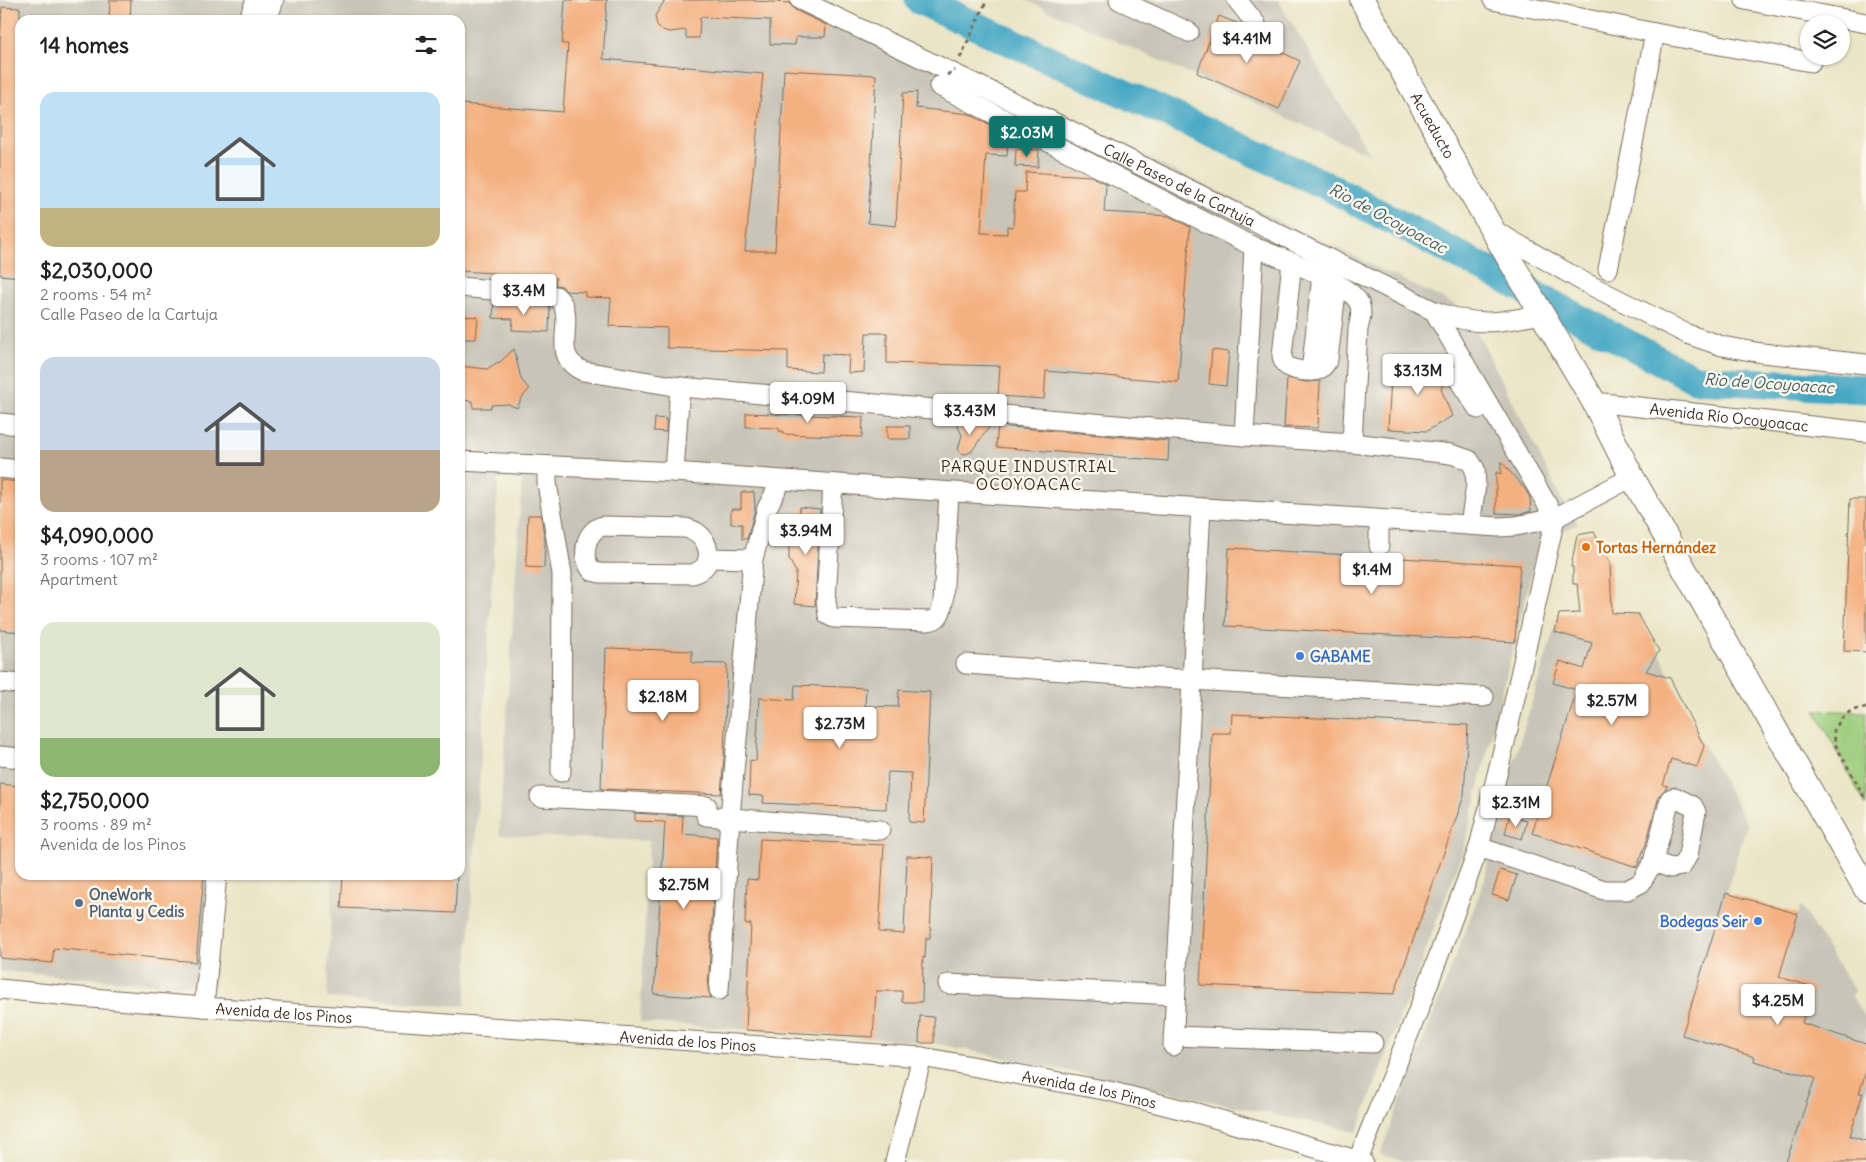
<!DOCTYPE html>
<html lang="en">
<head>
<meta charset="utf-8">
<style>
	:root { --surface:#fff; --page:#f6f6f6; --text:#222; --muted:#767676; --accent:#0f766e }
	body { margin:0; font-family:Delius,sans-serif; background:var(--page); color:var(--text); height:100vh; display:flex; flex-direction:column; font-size:19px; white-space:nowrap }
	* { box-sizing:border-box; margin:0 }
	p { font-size:16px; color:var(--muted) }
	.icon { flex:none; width:28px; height:28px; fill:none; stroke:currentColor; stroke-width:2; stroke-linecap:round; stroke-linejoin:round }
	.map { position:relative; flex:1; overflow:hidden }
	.details { position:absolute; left:15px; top:15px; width:450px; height:865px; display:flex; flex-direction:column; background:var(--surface); border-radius:15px; box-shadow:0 1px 4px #0004 }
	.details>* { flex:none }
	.fabs { position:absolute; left:1800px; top:15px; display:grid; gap:10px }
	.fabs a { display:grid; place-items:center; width:50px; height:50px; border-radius:50%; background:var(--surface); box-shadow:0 1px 4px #0004; font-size:25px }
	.price { position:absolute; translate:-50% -42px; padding:0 11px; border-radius:5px; background:#fff; color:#222; font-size:16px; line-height:32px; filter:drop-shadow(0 1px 2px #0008) }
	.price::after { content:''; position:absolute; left:50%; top:30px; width:15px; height:11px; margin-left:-8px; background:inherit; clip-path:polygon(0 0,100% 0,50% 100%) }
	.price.selected { background:var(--accent); color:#fff }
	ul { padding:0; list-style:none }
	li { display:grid; align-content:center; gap:10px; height:265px; padding:0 25px }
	li span { display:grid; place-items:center; height:155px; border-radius:15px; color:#555 }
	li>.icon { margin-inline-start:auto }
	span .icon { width:90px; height:90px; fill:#fffc; stroke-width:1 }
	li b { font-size:21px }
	h2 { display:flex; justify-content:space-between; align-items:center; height:60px; padding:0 25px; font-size:21px }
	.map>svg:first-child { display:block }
	.industrial { fill:#c8c4b8 }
	.green { fill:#9bcc7c; stroke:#6b7b4d }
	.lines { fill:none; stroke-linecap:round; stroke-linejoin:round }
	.river { stroke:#44a7c4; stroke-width:29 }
	.building { fill:#f4b080 }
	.minor-casing { stroke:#786b59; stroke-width:21 }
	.major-casing { stroke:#786b59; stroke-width:26 }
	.path { stroke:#786b59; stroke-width:3; stroke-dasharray:4 4; stroke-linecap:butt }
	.minor { stroke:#fff; stroke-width:19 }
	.major { stroke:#fff; stroke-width:24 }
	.path-bridge { stroke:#786b59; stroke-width:3; stroke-dasharray:4 4; stroke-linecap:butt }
	.food-dot { fill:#e8710a; stroke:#fbf7ec; stroke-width:2 }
	.shop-dot { fill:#3f7fe0; stroke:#fbf7ec; stroke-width:2 }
	.service-dot { fill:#5c6f8a; stroke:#fbf7ec; stroke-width:2 }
	.labels { text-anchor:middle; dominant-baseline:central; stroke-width:5; stroke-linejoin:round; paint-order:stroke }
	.street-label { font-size:15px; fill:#3b2a1e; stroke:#fbf7ec }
	.food-label { font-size:15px; font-weight:bold; fill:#c56008; stroke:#fbf7ec; text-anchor:start }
	.shop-label { font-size:15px; font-weight:bold; fill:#366cbe; stroke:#fbf7ec; text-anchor:start }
	.service-label { font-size:15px; font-weight:bold; fill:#4e5e75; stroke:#fbf7ec; text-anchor:start }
	.water-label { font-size:16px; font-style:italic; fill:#3f5c60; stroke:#fbf7ec }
	.neighbourhood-label { font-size:16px; letter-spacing:1px; fill:#3b2a1e; stroke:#fbf7ec }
</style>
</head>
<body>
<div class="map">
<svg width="1866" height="1162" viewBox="0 0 1866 1162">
	<rect width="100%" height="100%" fill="#fbf7ec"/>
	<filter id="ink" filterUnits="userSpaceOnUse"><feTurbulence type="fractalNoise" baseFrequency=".02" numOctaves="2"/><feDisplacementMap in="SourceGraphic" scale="10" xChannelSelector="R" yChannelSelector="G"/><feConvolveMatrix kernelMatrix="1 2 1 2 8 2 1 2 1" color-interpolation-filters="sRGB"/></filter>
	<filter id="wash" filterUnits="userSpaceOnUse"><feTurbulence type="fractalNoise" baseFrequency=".0096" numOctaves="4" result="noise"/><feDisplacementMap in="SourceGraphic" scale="20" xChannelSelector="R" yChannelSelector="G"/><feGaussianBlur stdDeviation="1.12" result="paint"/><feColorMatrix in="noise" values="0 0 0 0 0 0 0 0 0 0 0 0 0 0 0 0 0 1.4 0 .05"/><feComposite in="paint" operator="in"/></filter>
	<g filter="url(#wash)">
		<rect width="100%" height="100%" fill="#eae5c6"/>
		<path class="industrial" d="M0,0h822l306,149 338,161 95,188 17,26 -39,18 -76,309 -106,281 -423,-89 -294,-21 9,-181 -150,-6 23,-356h-24v5l-33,522 -138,-8 6,-123h127v-855h-440v855h201l-7,113 -214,-17z
			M1025,0h253l92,155z
			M1600,612l38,2 21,37 11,27 34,68 43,78 -21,69 72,21 2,-9 55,87 -4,3 15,25v142h-459l-27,-8 105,-275 8,-50 66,-215z"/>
		<path class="green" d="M1815,710l51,2v94z"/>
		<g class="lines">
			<path class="river" d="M919,0l404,184 372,195 171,10"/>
		</g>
		<g id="blocks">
			<path class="building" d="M110,0h21l-1,20h-21z
				M565,0h42l-4,59 160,15 -18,177h30l9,-181 92,5 -8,148 28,3 7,-133 14,-1 -1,16 53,6 39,20 -1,22 -21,-1 -5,78 26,1v-8l6,1 2,-35h10l1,-20 65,4 15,8 -2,28 65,4 21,11 -12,155 -132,-11 -2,28 -46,-3 2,-30 -113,-3v-30h-21l-2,39 -16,1 1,-18 -27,-1 -1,18 -33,-2v-19l-121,-3v-20l-58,-2 2,-28 -26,-1v-5l-19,-1 -4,-5 -7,-1 1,-7 -44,-3 -1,6 -17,-2v-6l-34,-2v-167l103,8 5,-68h-6z
				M665,0h89v1l35,2 6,7 31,15 -1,12h-29l-1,8 -25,-1v-24l-70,-3 -1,21h-13v-8l-17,2 -9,-3 -3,-4 -2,-9z
				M2,7l18,1v269l-20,-2v-234z
				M1219,16l25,10 7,8 7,1 -2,5 44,21 -21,48 -82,-36z
				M1016,149l23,1 -1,17 -23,-1z
				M494,301l56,6 -1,25 -37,-2 1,-11 -20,-1z
				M460,316l18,1 -2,22h-16z
				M514,349l7,30 8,10 -8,10 -4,9 -9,-4 -17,1v3h-18v-7l-13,-1v-34l27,3 11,-7 1,1z
				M1212,350l17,2 -3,34 -17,-2z
				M1392,361l59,2 1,2 -6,6v8l-5,10 11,27 -25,15 -39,-2z
				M1287,378l19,4 14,-1 -2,47 -34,-1z
				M746,413l117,4 -1,20 -79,-3v-3h-4v-3l-33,-1z
				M655,418l11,1v13l-12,-1z
				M956,422l10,1 24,3 -19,26 -5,2 -5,-1 -3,-4 4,-14z
				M887,426h23v13h-23z
				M998,426l171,15 -1,20 -172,-14z
				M1501,461l24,28 5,9 1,13 -10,3 -25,-1v-41l5,2z
				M0,480l20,2v150l-20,-2z
				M741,492h13l1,18 -8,29h-5v-15h-11v-15h10z
				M1850,499h16v153l-22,-1z
				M800,507l20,2 -5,97 -21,-2 2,-32 -7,-13v-12l3,-4 5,-2z
				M528,515h13l4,27 -1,26 -18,-1z
				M1594,532l16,31 2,50 26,1 21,37 -13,20 24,7 34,68 -7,21 -26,-8 -8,26 5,1 -9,10 -13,48 -9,23 -105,-34 45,-143 -24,-7 7,-22 24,8 8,-26 -37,-11 4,-18 21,-1 -3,-29h-4v-17h-2l6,-32z
				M1229,548l291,17 -5,77 -290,-16z
				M606,648l86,3v12l35,1 -3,94 -3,36 -120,-5z
				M795,685l71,3 -1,18 33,1 1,-17 31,2 -6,131 -15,-1 2,-49 -23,-1 -2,37 -123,-6 1,-7 -15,-1 1,-35 6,1 3,-63 35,2z
				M1232,714l236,11 -4,71 -70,198 -194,-9 12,-252h19z
				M0,784l20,2v89h184l-8,87 -142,-14 -2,15 -52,-5z
				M635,813l48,3 -1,18 35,3 -9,152 3,9 -57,-4 11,-172 -30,-1z
				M1509,817l18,4 -5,18 -17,-5z
				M760,839l124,6 -5,87 25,2 3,-78 26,1 -3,81h-4l-1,20 -2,-1 -1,45h-20v-11h-26l-3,46 -127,-7 5,-106h-6l2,-45 11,1z
				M1500,870l17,5 -8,25 -17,-5z
				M343,875h114l-2,38 -114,-5z
				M1726,893l72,21 -19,63 34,10 -11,36 64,21v28l-7,21h4l-13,43 16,5v21h-80l29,-84 -61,-17 1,-4 -73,-22z
				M920,1016l14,1v26h-15z"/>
		</g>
	</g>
	<g filter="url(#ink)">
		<use href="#blocks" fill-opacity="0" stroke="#786b59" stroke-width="1"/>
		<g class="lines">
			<g class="minor-casing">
				<g id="minor">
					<path id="s1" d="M800,0l205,98 429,213c42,16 65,12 107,3"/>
					<path d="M1119,0l70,32"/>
					<path d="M1237,0l19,24"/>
					<path d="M1493,0l162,33 156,29"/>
					<path d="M1745,0l121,23"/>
					<path d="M248,20l8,-20"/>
					<path d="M267,20l7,-20"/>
					<path d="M939,86l315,161c22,9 95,35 105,56 4,9 1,17 -1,26l-6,114"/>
					<path d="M1495,231l87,50 105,53 35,12 40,7 104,11"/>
					<path d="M1292,262l-10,94c1,3 1,6 3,8 5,7 28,9 35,5 4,-2 6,-6 8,-10l9,-75"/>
					<path d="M1608,269l47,-236"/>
					<path d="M460,287l96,9c25,21 -10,59 27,75l97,16 564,49 108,7 99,11 18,6 6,9 1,16 -6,40"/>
					<path d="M1311,371l11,-95"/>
					<path d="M1456,376l22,33"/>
					<path id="s2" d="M1594,402l272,30"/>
					<path d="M0,423l20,2"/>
					<path d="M1244,436l10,-189"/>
					<path d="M460,461l214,11 234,17 591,38 17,-1 39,-8 77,-41"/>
					<path d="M547,466v17l15,91 -1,198"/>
					<path d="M0,468l20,2"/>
					<path d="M674,472l6,-85"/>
					<path d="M833,484l-7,116 2,15 6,3 94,3c11,-1 13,-8 15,-18l6,-111"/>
					<path d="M603,526l82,2c4,1 8,2 11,4 10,6 16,22 10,33 -3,4 -8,7 -13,9l-93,-1 -8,-2c-11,-14 -8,-40 11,-45z"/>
					<path d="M1379,546v-26"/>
					<path d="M708,558l45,1"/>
					<path d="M966,664l226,16 292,17"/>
					<path d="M0,682l20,2"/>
					<path d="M0,756l20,2"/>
					<path d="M540,797l167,9 -1,10 174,14"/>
					<path d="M1479,847l125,43h23l14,-7 12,-21 17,-63 5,-2 18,9 3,6 -8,43 -6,11 -11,2 -18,-6"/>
					<path d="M948,984l227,11"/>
					<path id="s3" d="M0,989l79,8 125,10 718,50 187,34 91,23 163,48"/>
					<path d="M719,990l11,-173 23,-258 14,-51 14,-27"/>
					<path d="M204,1007l13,-132"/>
					<path d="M1173,1036l200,7"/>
					<path d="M1173,1046l28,-538"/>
					<path d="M1358,1160l62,-154 59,-159 27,-109 49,-220 -121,-207"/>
					<path d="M895,1162l27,-105"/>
				</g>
			</g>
			<g class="major-casing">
				<g id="major">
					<path id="s4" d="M1362,0l142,250 90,152 38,75 234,412"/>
				</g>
			</g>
			<path class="path" d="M960,58l27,-58
				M1866,708l-14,2 -10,8 -8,12 1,14 31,56"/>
			<use href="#minor" class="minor"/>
			<use href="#major" class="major"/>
			<path class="path-bridge" d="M947,75l8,-5"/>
		</g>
	</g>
	<circle class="food-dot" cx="1586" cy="547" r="5"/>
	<g class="shop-dot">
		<circle cx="1300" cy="656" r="5"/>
		<circle cx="1758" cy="921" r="5"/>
	</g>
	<circle class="service-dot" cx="79" cy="903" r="5"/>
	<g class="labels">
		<g class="street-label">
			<text stroke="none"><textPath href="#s4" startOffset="144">Acueducto</textPath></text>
			<text stroke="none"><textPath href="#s1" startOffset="422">Calle Paseo de la Cartuja</textPath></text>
			<text stroke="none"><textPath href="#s2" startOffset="136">Avenida Río Ocoyoacac</textPath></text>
			<text stroke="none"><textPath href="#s3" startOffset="285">Avenida de los Pinos</textPath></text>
			<text stroke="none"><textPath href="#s3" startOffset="690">Avenida de los Pinos</textPath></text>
			<text stroke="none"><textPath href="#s3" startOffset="1095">Avenida de los Pinos</textPath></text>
		</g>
		<g class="food-label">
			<text x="1596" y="547">Tortas Hernández</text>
		</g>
		<g class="shop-label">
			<text x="1310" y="656">GABAME</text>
			<text x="1748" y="921" text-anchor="end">Bodegas Seir</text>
		</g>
		<g class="service-label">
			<text x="89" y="894">OneWork<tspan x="89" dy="17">Planta y Cedis</tspan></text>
		</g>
		<g class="water-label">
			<text transform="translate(1388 218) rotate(28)">Rio de Ocoyoacac</text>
			<text transform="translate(1769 383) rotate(4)">Rio de Ocoyoacac</text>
		</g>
		<g class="neighbourhood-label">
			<text x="1029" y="466">PARQUE INDUSTRIAL<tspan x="1029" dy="18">OCOYOACAC</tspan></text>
		</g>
	</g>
</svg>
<div class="fabs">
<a><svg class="icon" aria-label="layers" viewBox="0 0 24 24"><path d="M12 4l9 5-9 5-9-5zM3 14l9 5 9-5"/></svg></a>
</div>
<b class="price" style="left:1247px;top:64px">$4.41M</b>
<b class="price selected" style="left:1027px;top:158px">$2.03M</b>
<b class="price" style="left:524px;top:316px">$3.4M</b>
<b class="price" style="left:1418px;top:396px">$3.13M</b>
<b class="price" style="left:808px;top:424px">$4.09M</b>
<b class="price" style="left:970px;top:436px">$3.43M</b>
<b class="price" style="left:806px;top:556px">$3.94M</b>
<b class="price" style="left:1372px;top:595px">$1.4M</b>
<b class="price" style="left:663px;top:722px">$2.18M</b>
<b class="price" style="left:1612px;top:726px">$2.57M</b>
<b class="price" style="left:840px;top:749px">$2.73M</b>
<b class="price" style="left:1516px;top:828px">$2.31M</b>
<b class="price" style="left:684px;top:910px">$2.75M</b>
<b class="price" style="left:1778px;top:1026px">$4.25M</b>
<section class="details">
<h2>14 homes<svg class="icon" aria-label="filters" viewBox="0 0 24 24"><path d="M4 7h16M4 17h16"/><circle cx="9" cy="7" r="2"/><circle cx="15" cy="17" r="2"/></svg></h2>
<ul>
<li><span style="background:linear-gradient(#bfe0f5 75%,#c2b280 0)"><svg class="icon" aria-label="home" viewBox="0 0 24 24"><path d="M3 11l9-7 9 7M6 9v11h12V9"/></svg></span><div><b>$2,030,000</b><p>2 rooms · 54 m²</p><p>Calle Paseo de la Cartuja</p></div></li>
<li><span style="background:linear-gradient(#c9d6e8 60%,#b9a48a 0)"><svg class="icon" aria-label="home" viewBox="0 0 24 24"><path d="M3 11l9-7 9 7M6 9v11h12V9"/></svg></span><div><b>$4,090,000</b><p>3 rooms · 107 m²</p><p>Apartment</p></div></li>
<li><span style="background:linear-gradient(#dfe7d0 75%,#8fb573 0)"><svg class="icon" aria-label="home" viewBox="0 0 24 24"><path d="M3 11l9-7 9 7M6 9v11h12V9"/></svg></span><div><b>$2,750,000</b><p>3 rooms · 89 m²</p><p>Avenida de los Pinos</p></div></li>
</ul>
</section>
</div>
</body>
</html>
